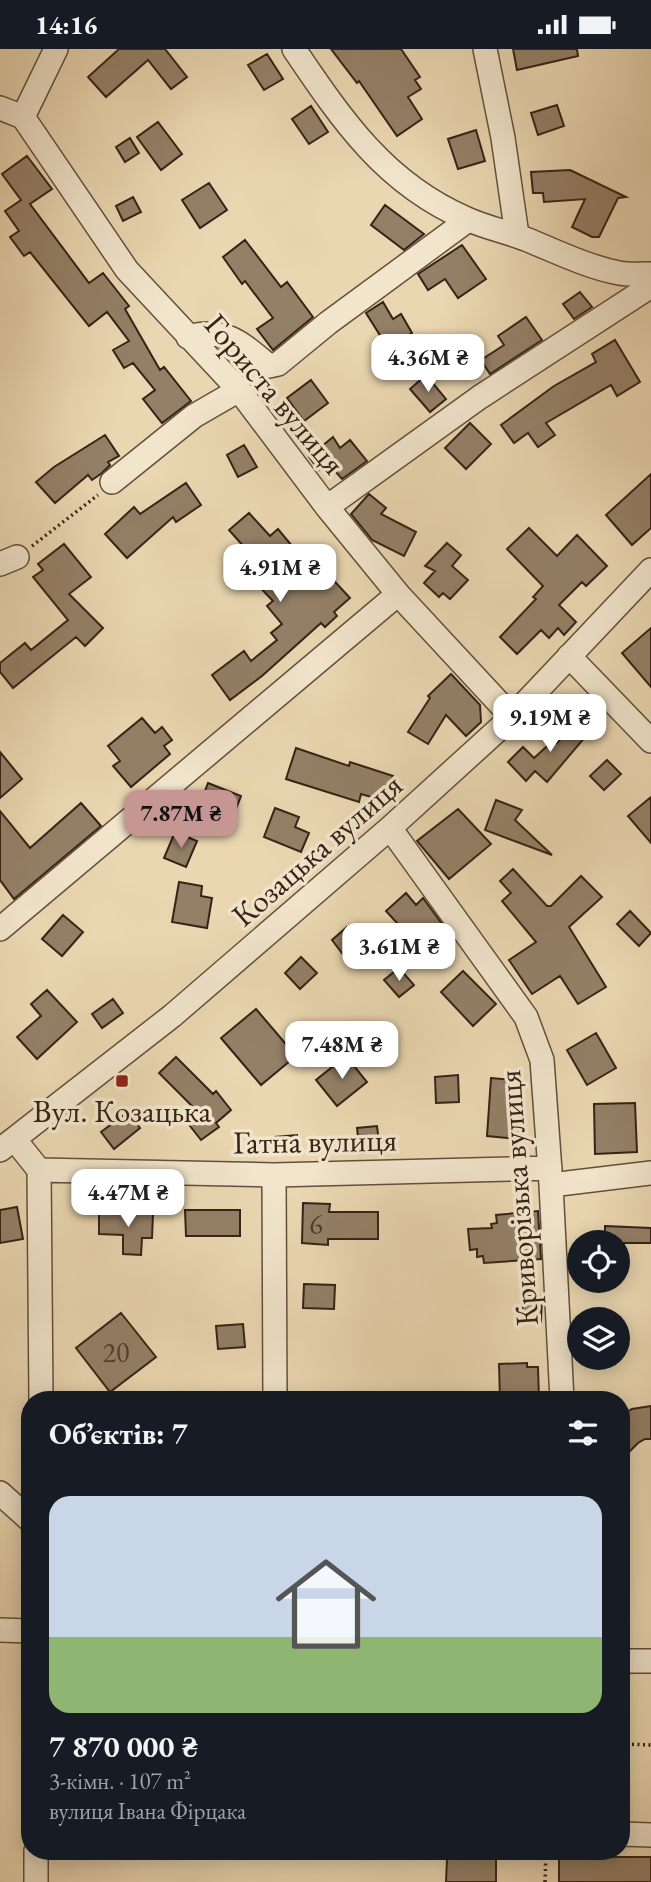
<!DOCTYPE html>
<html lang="uk">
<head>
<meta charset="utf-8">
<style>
	:root { --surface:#171b24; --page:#242831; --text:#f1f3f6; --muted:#9ea1a6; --accent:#c59692 }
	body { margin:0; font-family:"EB Garamond",serif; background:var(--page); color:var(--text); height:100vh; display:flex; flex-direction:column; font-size:26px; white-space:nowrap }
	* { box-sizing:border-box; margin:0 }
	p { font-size:23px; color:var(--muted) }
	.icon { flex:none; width:38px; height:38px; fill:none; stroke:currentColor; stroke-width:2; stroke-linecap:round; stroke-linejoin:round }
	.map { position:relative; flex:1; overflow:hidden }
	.drawer { position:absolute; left:21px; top:1342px; width:609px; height:469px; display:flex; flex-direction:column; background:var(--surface); border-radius:28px; box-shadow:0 4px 18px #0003 }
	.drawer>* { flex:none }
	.controls { position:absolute; left:567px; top:1181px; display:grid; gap:14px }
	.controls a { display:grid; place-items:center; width:63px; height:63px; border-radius:50%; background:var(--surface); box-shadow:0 4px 18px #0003; font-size:35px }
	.price { position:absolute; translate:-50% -60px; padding:0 16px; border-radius:14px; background:#fff; color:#222; font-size:23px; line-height:46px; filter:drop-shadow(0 2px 4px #0008) }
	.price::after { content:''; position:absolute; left:50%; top:42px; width:21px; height:16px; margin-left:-10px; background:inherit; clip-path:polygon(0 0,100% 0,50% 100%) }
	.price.selected { background:var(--accent); color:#111 }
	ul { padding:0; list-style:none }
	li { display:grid; align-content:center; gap:14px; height:371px; padding:0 28px }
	li span { display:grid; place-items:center; height:217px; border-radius:21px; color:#555 }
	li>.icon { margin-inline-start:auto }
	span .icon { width:126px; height:126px; fill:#fffc; stroke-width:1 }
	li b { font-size:30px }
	h2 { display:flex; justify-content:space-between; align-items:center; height:84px; padding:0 28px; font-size:30px }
	.status { display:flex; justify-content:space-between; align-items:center; height:49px; padding:0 35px; background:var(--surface); direction:ltr }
	.status svg { height:19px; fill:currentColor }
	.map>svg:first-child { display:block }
	.building { fill:#948067; stroke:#362217; stroke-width:2 }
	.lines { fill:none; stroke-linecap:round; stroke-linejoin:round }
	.minor-casing { stroke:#634f3e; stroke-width:26 }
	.path { stroke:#362217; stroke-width:3.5; stroke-dasharray:2 3.5; stroke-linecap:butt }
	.minor { stroke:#f1e5cc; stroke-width:23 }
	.poi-dot { fill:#8f2418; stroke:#f1e5cc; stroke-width:2.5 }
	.labels { text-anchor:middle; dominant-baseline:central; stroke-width:7; stroke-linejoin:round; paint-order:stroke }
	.number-label { font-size:28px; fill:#4e3a2b }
	.street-label { font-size:32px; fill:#362217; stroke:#f1e5cc }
	.poi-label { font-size:32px; fill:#362217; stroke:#f1e5cc }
</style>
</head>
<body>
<div class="status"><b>14:16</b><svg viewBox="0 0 49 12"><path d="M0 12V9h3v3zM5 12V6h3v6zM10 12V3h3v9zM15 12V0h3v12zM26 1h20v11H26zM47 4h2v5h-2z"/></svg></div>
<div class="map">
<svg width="651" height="1833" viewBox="0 0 651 1833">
	<rect width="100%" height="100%" fill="#ead7b1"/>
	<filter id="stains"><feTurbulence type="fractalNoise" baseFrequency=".00286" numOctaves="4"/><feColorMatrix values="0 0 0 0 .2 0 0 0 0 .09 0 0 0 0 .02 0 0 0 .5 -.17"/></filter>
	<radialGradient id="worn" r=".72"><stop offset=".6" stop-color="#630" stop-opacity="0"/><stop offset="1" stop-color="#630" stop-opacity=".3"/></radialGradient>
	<path class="building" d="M119,0h46l22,28 -16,12 -23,-29 -42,37 -18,-20z
		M331,0h70l19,28 -5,3 6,9 -13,8 14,22 -25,17 -38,-55 -2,2z
		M513,0h64l1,7 -61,14z
		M267,5l16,25 -19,11 -16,-25z
		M557,56l7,21 -26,9 -7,-22z
		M311,57l17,26 -19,12 -17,-25z
		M158,73l24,32 -21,16 -24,-33z
		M476,81l9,31 -27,8 -10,-30z
		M130,89l9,15 -14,9 -9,-15z
		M27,107l25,33 -22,15 59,79 14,-10 26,33 -4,3 35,61 4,-3 27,34 -29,22 -19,-24 12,-9 -22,-27 -9,5 -11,-18 16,-9 -22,-29 -18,14 -59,-74 -6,4 -14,-19 9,-6 -14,-20 16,-11 -19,-26z
		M570,121l56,27 -8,1 -19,39h-7l-20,-10 13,-28 -41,3 -1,-9h-10l-2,-21z
		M209,134l18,27 -27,18 -18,-28z
		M133,148l8,15 -18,9 -7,-15z
		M385,156l39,29 -20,16 -33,-25z
		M245,191l36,47 6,-5 26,35 -40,33 -16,-21 16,-11 -28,-37 -3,3 -19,-27z
		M462,196l24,34 -28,19 -13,-19 -17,11 -10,-16z
		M580,243l12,15 -18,12 -11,-15z
		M383,253l10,17 8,-5 11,19 -24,15 -22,-35z
		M526,268l16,23 -52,34 -9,-14 23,-15 -6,-9z
		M615,291l25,42 -23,14 -6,-11 -65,38 9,12 -17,12 -10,-14 -14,10 -13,-18 53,-39 42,-24 -4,-8z
		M426,326l20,24 -16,13 -20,-23z
		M311,331l17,23 -24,18 -17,-23z
		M470,374l21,21 -25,25 -21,-21z
		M105,386l14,21 -11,6 2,3 -8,8 -10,7 -4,-5 -33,28 -19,-21 18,-15z
		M333,388l7,11 10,-8 17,21 -25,18 -14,-16 -9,7 -10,-13z
		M244,396l13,22 -19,10 -11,-22z
		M651,425v54l-19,17 -26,-30z
		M186,434l15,22 -25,17 -3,-5 -46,41 -22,-24 29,-27 6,7z
		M369,445l17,14 -5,6 35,18 -12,24 -32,-16 -21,-26z
		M249,464l21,23 8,-7 14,17 -8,7 25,28 14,-12 27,29 -16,14 3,4 -12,11 -4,-4 -59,53 -32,24 -18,-25 32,-24 7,10 26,-21 -6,-7 11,-9 -15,-18 6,-5 -22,-23 12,-10 -34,-38z
		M529,479l28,28 20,-21 30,31 -21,20 -4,-4 -23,23 17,17 -12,13 -6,-7 -9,10 -8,-8 -24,24 -17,-17 36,-38 -3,-2 10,-11 -36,-37z
		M447,494l14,12 -9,11 16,14 -18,19 -7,-6 -4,4 -15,-14 11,-12 -10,-5z
		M64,495l27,33 -22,17 34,34 -18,18 -9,-9 -63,51 -13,-16v-9l25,-20 6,7 37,-30 -35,-43 10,-7 -5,-6z
		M651,579v59l-29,-34z
		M451,625l29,31 1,17 -15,14 -20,-21 -18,29 -20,-12 22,-34 -2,-2z
		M142,669l13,15 7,-6 10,13 -8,6 6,8 -39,33 -18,-21 7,-5 -12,-15z
		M578,670l13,11 -44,52 -12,-11 -9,10 -18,-19 15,-15 11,11 20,-18 3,3z
		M296,699l53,18 1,-4 43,14 -8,25 -24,-7 -2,8 -73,-23z
		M0,703l22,27 -22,19z
		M607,711l14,14 -17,16 -14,-14z
		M208,734l33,13 -14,36 -33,-12z
		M651,748v46l-23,-27z
		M496,751l26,10 -7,10 37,35 -67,-25z
		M81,754l20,23 -87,73 -14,-19v-69l30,37z
		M275,759l24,9 -4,10 14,6 -8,19 -37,-15z
		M458,760l33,35 -42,35 -32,-38z
		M175,783l22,9 -11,26 -22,-9z
		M513,820l34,37h4l30,-30 21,21 -33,30 37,60 -28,17 -18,-28 -28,18 -23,-34 27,-18 -34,-41 9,-8 -11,-12z
		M179,833l23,4 -1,10 11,2 -5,30 -35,-6z
		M406,844l10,12 7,-7 22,30 -21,19 -13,-13 -2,2 -23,-25z
		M630,862l21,22 -12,13 -22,-22z
		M63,866l20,17 -21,24 -20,-17z
		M347,878l14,17 -16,13 -13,-17z
		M301,908l16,16 -17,16 -15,-16z
		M399,919l15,17 -15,12 -15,-17z
		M463,922l33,33 -23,22 -32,-34z
		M47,941l30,32 -40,37 -20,-22 24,-21 -10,-12z
		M113,950l10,14 -21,15 -10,-14z
		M256,960l40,47 -35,29 -40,-47z
		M596,984l20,35 -29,17 -20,-35z
		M346,1007l21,26 -30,24 -21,-26z
		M176,1008l37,37 3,-3 15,19 -15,13 3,4 -18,13 -18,-23 11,-9 -35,-35z
		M458,1026l1,27 -23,1 -1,-26z
		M491,1029l32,3 -4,58 -32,-3z
		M635,1054l2,49 -42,2 -1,-50z
		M128,1063l12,16 -26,21 -13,-17z
		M377,1077l3,25 -20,3 -3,-26z
		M297,1086l1,16 -22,2 -1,-16z
		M303,1154l27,1 -1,8h49v27h-50v6l-26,-2z
		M17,1158l6,32 -23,4v-33z
		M185,1161h55v26h-54z
		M538,1162l3,48 -57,4 -1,-7 -6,1v-8l-7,1 -2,-21 24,-1 -1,-4 6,-1 -1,-8z
		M99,1164l54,1 -1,24h-10l-1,17 -18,-1v-19l-24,-1z
		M605,1177l46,2v15h-46z
		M304,1235l31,1 -1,24 -31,-1z
		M523,1246l19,1 -1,26h-19z
		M121,1264l35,44 -46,35 -34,-44z
		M243,1275l2,23 -27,2 -2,-23z
		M527,1314v4h11l1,33h-39l-1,-36z
		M651,1357v33h-6l-7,4 -17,17v-45l11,-6z
		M559,1808h92v25h-92z
		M447,1810h49v23h-50z"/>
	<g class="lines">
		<g class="minor-casing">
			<path id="minor" d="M294,0c48,71 91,135 173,170 20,9 41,13 61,21 29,12 60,27 91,33 10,2 22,1 32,1
				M485,0l18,89 14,97
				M0,59l23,9 104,153 112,120 88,117 71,87 114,123
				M23,68l33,-68
				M188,288c38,-10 53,6 81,29l9,-2 50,-41 140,-103
				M112,433l82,-66 45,-26
				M327,458l153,-110 171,-111
				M0,515l17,-7
				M569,607l82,85
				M390,779l136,189 16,43 9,125 11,215
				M0,880l398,-335
				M15,1091l24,30 2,230
				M0,1101l172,-134 218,-188 122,-111 139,-147
				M39,1121l235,5 276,-7
				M274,1126l1,225
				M551,1136l100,-12
				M0,1444l30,27
				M0,1581l30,1
				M621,1612h30
				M621,1785l30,1
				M36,1833v-31"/>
		</g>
		<path class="path" d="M32,497l66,-51
			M621,1695l30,1
			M545,1833l1,-31"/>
		<use href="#minor" class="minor"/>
	</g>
	<rect class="poi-dot" x="115" y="1025" width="14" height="14" rx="3.5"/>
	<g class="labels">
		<g class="number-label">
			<text x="316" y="1175">6</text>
			<text x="116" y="1303">20</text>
		</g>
		<g class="street-label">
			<text transform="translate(275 345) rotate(50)">Гориста вулиця</text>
			<text transform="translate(317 801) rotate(-41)">Козацька вулиця</text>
			<text transform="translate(315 1092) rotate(-1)">Гатна вулиця</text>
			<text transform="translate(518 1149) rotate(-94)">Криворізька вулиця</text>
		</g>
		<g class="poi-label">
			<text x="122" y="1062">Вул. Козацька</text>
		</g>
	</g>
	<rect width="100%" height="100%" filter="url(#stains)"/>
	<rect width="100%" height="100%" fill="url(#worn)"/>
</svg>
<div class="controls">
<a><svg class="icon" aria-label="locate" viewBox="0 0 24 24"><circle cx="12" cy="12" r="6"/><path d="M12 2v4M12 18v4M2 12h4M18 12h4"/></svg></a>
<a><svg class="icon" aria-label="layers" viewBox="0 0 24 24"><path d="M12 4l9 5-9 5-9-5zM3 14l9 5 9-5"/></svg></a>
</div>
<b class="price" style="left:428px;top:345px">4.36M ₴</b>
<b class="price" style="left:280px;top:555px">4.91M ₴</b>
<b class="price" style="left:550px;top:705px">9.19M ₴</b>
<b class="price selected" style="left:181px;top:801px">7.87M ₴</b>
<b class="price" style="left:399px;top:934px">3.61M ₴</b>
<b class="price" style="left:342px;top:1032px">7.48M ₴</b>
<b class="price" style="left:128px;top:1180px">4.47M ₴</b>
<section class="drawer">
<h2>Об’єктів: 7<svg class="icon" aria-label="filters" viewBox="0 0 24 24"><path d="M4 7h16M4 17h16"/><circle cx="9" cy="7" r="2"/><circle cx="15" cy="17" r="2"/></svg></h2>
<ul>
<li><span style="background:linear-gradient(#c9d6e8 65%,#8fb573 0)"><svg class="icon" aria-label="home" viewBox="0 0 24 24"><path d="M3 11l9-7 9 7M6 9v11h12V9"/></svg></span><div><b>7 870 000 ₴</b><p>3-кімн. · 107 m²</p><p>вулиця Івана Фірцака</p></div></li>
</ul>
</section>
</div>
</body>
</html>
